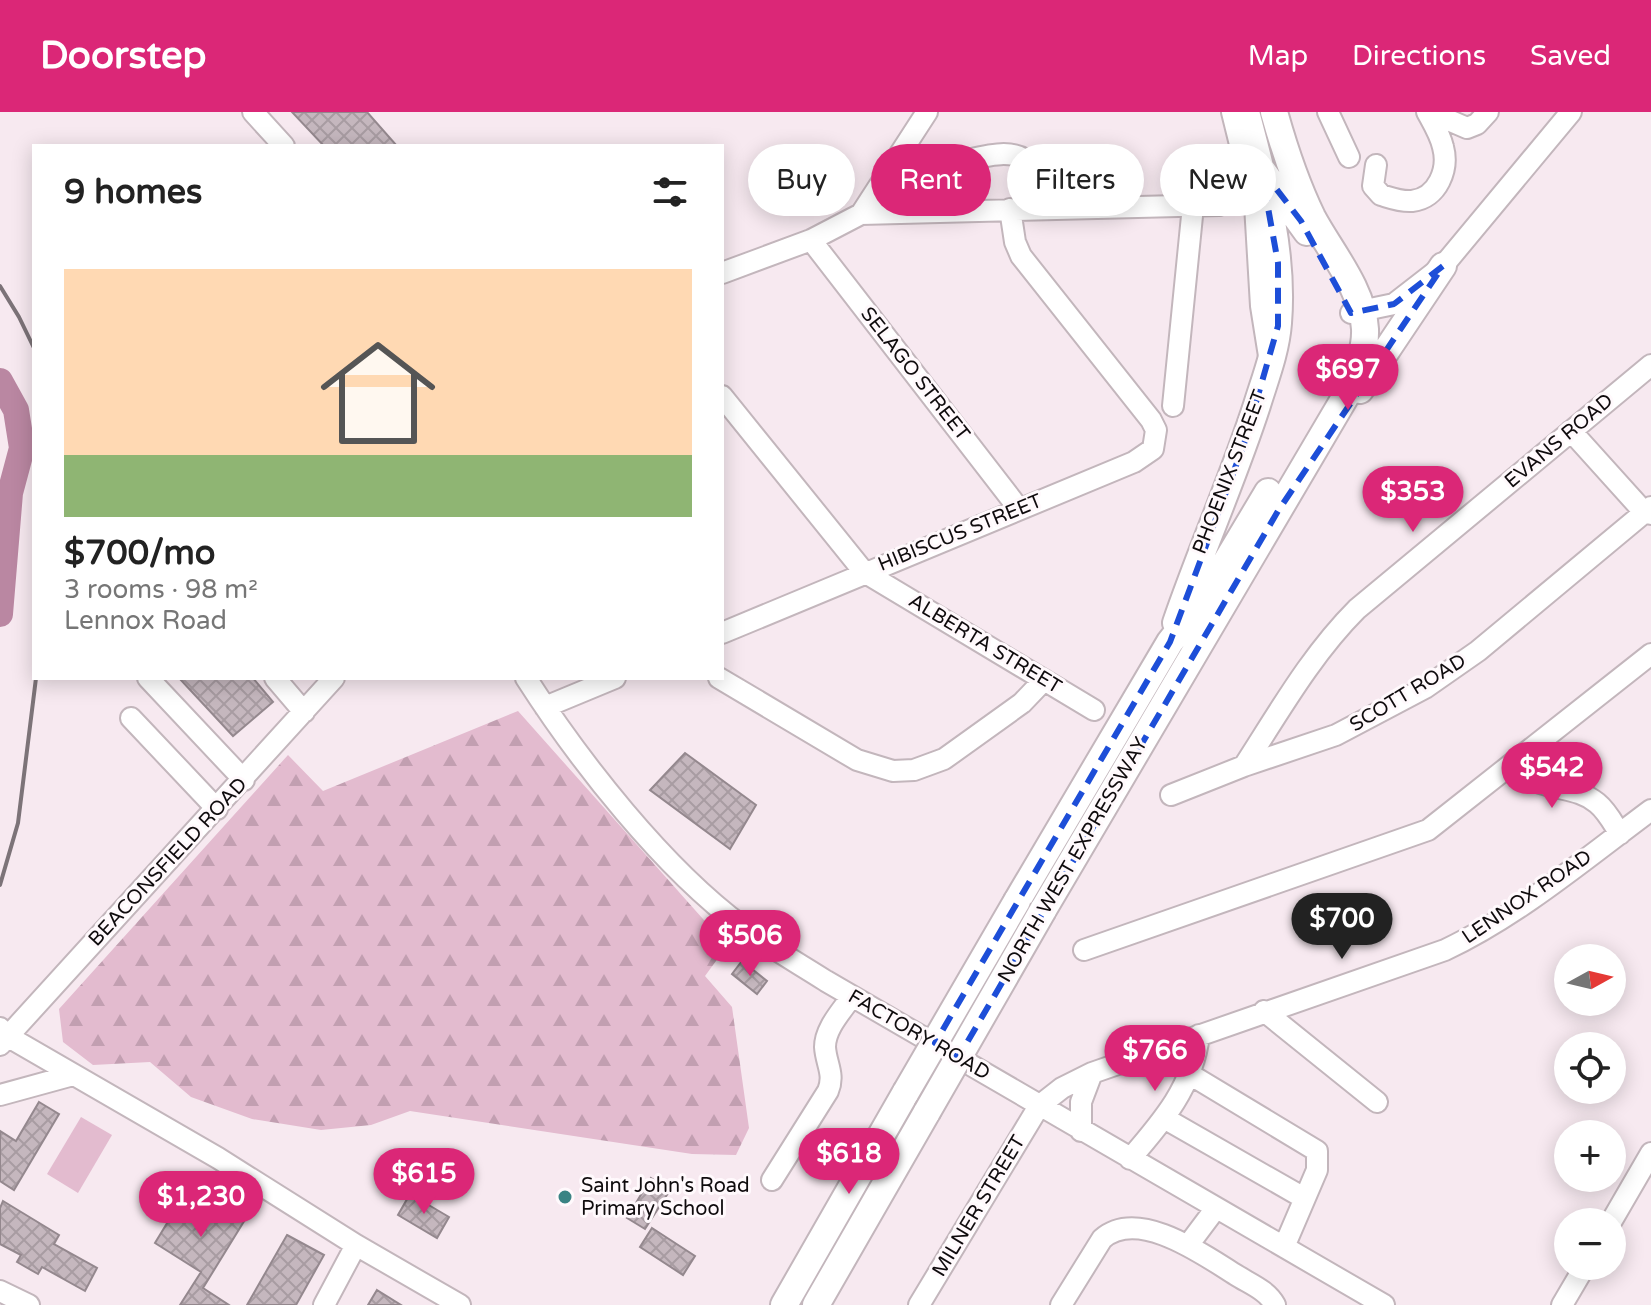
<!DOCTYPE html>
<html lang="en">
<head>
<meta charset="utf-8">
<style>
	:root { --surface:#fff; --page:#f6f6f6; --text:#222; --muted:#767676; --line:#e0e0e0; --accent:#db2777 }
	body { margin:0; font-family:"Varela Round",sans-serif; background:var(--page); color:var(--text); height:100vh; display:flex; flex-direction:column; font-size:30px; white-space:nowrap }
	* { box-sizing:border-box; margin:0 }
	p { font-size:26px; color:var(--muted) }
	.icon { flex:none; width:44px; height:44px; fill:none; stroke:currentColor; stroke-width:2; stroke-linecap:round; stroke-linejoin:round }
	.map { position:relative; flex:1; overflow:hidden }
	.details { position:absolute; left:32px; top:32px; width:692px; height:536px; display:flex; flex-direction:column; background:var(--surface); border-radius:0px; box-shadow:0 4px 20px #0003 }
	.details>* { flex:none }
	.top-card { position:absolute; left:748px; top:32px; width:760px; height:72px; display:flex; gap:16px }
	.needle { width:52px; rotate:82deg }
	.buttons { position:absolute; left:1554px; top:832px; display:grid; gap:16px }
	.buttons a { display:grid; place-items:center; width:72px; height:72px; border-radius:50%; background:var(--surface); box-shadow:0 4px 20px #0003; font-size:40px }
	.price { position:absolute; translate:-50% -68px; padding:0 18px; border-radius:28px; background:var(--accent); color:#fff; font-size:26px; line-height:52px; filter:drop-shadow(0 2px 4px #0008) }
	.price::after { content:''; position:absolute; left:50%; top:48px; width:24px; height:18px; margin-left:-12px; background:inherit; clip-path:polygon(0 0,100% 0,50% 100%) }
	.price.on { background:#222; color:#fff }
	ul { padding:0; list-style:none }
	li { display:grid; align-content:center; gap:16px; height:424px; padding:0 32px }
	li+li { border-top:2px solid var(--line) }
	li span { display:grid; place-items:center; height:248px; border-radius:0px; color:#555 }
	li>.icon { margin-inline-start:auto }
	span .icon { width:144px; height:144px; fill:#fffc; stroke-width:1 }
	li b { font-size:34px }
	h2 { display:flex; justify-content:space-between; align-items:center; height:96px; padding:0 32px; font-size:34px }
	.pill { padding:0 28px; border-radius:36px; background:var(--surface); box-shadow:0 4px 20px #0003; font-size:28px; line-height:72px }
	.pill.on { background:var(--accent); color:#fff }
	header { display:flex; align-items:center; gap:48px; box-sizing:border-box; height:112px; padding:0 40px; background:var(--accent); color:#fff }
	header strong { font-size:38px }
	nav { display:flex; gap:44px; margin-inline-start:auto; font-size:28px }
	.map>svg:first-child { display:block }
	.grass { fill:#e3bbcf }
	.forest { fill:url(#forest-firs) }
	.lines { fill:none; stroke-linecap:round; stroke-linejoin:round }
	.river { stroke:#ba87a2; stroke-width:26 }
	.building { fill:url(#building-cross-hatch); stroke:#94888e; stroke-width:2 }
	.minor-casing { stroke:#c3b6bc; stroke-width:24 }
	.major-casing { stroke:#c3b6bc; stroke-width:30 }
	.minor { stroke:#fff; stroke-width:20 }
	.major { stroke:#fff; stroke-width:26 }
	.rail { stroke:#7c7378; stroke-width:4 }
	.major-bridge-casing { stroke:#c3b6bc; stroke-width:30; stroke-linecap:butt }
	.major-bridge { stroke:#fff; stroke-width:26 }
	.marked { fill:none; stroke:#1d4ed8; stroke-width:6; stroke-dasharray:16 10; stroke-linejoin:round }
	.poi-dot { fill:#3a8384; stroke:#fff9fc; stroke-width:3 }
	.labels { text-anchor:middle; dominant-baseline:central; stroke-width:6; stroke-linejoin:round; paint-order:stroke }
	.street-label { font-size:20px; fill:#0f0b0d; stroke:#fff9fc }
	.poi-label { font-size:20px; fill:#0f0b0d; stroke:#fff9fc; text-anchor:start }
</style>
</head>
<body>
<header>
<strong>Doorstep</strong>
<nav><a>Map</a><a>Directions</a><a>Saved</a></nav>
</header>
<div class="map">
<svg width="1651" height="1193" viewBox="0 0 1651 1193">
	<defs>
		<pattern id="forest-firs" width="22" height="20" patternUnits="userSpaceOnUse" patternTransform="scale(2)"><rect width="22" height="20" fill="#e3bbcf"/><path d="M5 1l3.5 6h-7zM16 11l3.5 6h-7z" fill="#c29fb1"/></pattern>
		<pattern id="building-cross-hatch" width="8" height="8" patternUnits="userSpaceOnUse" patternTransform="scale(2)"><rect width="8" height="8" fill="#c5b7be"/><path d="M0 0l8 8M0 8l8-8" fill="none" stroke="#a89ca2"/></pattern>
	</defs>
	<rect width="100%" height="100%" fill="#f7e9f0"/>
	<path class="grass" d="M81,1005l31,18 -34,58 -31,-19z"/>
	<path class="forest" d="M518,599l209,235 -22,30 27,31 17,121 -13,27 -44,-1 -282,-43 -39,14 -50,5 -69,-11 -61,-22 -41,-35 -57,3 -30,-23 -4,-33 229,-254 35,36z"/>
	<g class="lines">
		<path class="river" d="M0,269l16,29 6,38 -12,45 -10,121"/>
	</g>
	<path class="building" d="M292,0h75l30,34h-73z
		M179,566h74l20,24 -40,34z
		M685,641l71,52 -26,44 -80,-59z
		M742,849l25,20 -10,13 -25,-20z
		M39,990l20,12 -45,76 -14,-9v-50l16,10z
		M651,1066l19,12 -25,39 -18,-11z
		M191,1072l55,34 -43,70 26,17h-49l21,-33 -46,-29z
		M410,1082l39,23 -12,21 -39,-23z
		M3,1089l56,34 -5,9 43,24 -12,23 -43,-24 -4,7 -21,-12 4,-7 -21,-11v-36z
		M652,1116l43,28 -12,19 -43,-28z
		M287,1123l37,20 -28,50h-49z
		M377,1178l24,15h-33z"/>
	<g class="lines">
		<g class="minor-casing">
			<path id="minor" d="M253,0l31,34
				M1232,0l23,93 6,101 8,50
				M1328,0l21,45
				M1430,0l37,16 10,-4 11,-12
				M946,53c22,-4 71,-23 84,1 7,12 10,29 14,42
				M1376,53l-3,21 8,9c10,3 20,7 31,6 26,-3 37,-32 31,-54 -3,-13 -10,-24 -16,-35
				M861,102l358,-9
				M811,128l208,269
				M722,161l89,-33 50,-26 66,-102
				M1351,201l43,-9 49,-38 128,-154
				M722,284l142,176 230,138
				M1173,294l20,-200
				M1571,319l73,81 7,2
				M722,521l412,-171 19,-13 3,-19 -5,-10 -130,-164 -6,-14 -5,-33
				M148,566l96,102
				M275,566l29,34
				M526,566c54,84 137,190 217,249 26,20 55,36 83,54l558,324
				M719,566l138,82 36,11 21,-1 30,-11 78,-56 22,-23
				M545,595l70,-29
				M131,606l86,91
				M1511,653c30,29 62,18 86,38 10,8 16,20 23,31
				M1244,654c35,-54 67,-111 113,-157l294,-244
				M1171,683l73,-29 92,-31 89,-47 53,-37 173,-144
				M1084,838l344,-120 223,-176
				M1264,899l113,91
				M0,916l7,8 211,122 138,87 104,60
				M0,933l334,-367
				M1191,963l126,76v19l-33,77
				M0,983l73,-20
				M1164,1006l140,80
				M1081,1019v-29l11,-29
				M1130,1047c33,-38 63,-73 69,-124
				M772,1068l56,-89c7,-17 -2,-27 -3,-44 0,-19 17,-36 27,-51
				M1611,1110l40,-69
				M1189,1132l27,-36
				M0,1179l29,14
				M324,1193l32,-60
				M919,1193l120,-199 23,-18 30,-15 353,-123c74,-35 140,-91 206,-140
				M1061,1193l41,-66c36,-32 102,16 134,36 14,9 31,15 39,30
				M1562,1193l23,-39"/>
		</g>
		<g class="major-casing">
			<path id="major" d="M1261,57l46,63
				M1360,278l83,-124
				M1176,511c25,-73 57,-144 81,-218 8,-26 19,-54 21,-82 6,-72 -14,-142 -32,-211
				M1017,789l153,-259 34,-43 64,-107
				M1043,798l304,-516c8,-20 19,-42 18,-65 -2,-40 -35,-78 -53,-112 -16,-33 -28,-69 -38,-105
				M784,1193l122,-213
				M816,1193l111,-193"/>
		</g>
		<use href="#minor" class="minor"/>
		<use href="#major" class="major"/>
		<path class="rail" d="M0,174l19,31 15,31
			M0,773l18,-62 18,-145"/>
		<g class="major-bridge-casing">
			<path id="major-bridge" d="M906,980l111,-191
				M927,1000l116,-202"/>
		</g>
		<use href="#major-bridge" class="major-bridge"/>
	</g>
	<path class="marked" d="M1261,57l40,52 50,92 43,-9 49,-38 -165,245 -320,547 -23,-15 235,-401 74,-198 34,-118v-63z"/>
	<circle class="poi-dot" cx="565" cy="1085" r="8"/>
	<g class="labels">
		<g class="street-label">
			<text transform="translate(915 262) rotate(52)">SELAGO STREET</text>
			<text transform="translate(1559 329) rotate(-40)">EVANS ROAD</text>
			<text transform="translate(1230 360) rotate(-69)">PHOENIX STREET</text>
			<text transform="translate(960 421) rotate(-22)">HIBISCUS STREET</text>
			<text transform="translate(985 532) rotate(31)">ALBERTA STREET</text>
			<text transform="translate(1408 581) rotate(-31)">SCOTT ROAD</text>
			<text transform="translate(1073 748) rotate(-60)">NORTH WEST EXPRESSWAY</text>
			<text transform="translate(168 750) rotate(-47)">BEACONSFIELD ROAD</text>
			<text transform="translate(1527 785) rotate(-34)">LENNOX ROAD</text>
			<text transform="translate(919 923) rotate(30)">FACTORY ROAD</text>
			<text transform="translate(979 1094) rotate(-59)">MILNER STREET</text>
		</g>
		<g class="poi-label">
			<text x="581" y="1074">Saint John's Road<tspan x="581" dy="23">Primary School</tspan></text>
		</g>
	</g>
</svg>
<div class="buttons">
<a><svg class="needle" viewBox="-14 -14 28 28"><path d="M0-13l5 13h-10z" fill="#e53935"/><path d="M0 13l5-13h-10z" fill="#767676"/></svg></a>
<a><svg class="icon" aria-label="locate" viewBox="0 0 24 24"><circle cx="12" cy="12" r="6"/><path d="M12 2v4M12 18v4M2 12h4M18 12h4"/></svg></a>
<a>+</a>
<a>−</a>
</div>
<b class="price" style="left:1348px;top:300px">$697</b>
<b class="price" style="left:1413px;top:422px">$353</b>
<b class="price" style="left:1552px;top:698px">$542</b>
<b class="price on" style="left:1342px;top:849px">$700</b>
<b class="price" style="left:750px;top:866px">$506</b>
<b class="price" style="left:1155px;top:981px">$766</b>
<b class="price" style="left:849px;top:1084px">$618</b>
<b class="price" style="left:424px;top:1104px">$615</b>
<b class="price" style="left:201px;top:1127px">$1,230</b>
<div class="top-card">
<a class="pill">Buy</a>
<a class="pill on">Rent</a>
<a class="pill">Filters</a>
<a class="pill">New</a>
</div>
<section class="details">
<h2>9 homes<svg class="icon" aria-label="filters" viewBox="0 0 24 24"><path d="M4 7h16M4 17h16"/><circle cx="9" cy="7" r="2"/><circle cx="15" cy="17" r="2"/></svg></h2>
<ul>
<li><span style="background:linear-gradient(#ffd9b3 75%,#8fb573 0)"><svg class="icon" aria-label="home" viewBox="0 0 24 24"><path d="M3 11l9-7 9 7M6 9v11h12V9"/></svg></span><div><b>$700/mo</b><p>3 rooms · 98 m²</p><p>Lennox Road</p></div></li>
</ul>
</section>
</div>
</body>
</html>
